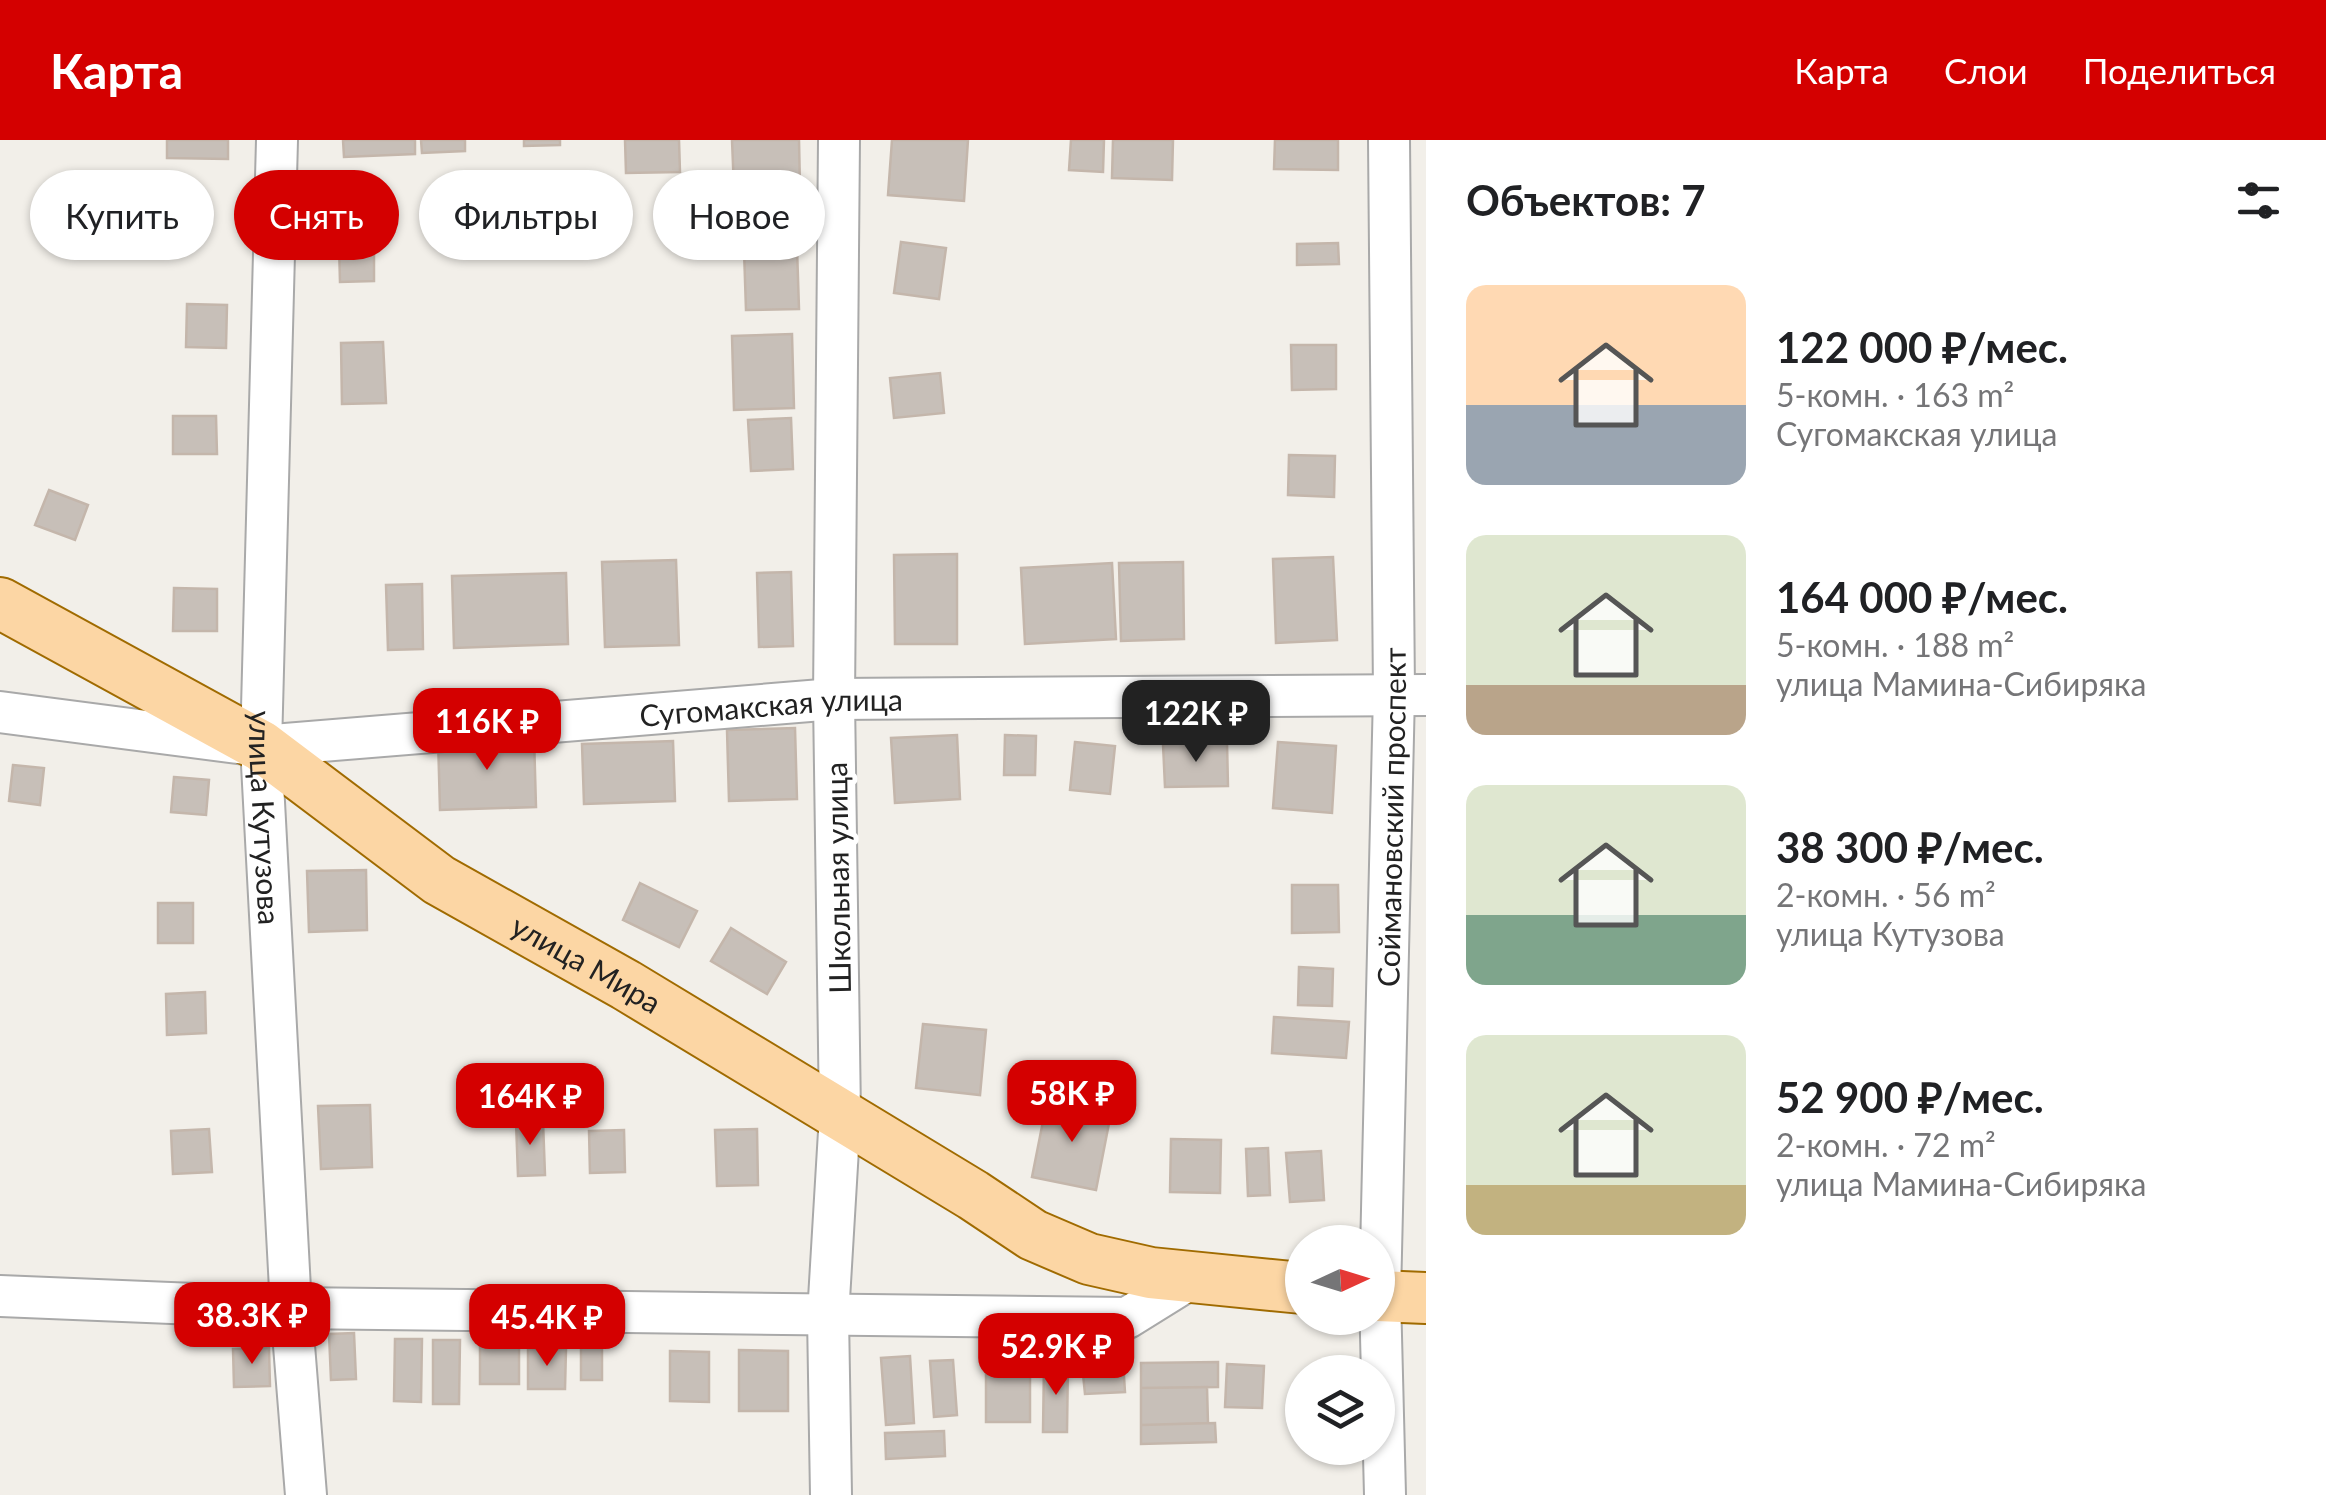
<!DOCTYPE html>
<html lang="ru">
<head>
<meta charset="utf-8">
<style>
	:root { --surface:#fff; --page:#f6f6f6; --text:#202124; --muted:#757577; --accent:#d40000 }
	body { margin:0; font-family:Lato,sans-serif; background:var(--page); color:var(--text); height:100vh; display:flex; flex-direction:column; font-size:38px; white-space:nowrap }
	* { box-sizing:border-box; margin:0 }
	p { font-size:32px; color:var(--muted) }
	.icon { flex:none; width:55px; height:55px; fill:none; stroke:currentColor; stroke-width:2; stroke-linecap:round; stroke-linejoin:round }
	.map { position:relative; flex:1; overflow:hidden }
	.details { display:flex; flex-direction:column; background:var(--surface); width:900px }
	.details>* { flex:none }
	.guide { position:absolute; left:30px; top:30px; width:950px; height:90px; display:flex; gap:20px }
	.needle { width:65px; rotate:86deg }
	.fabs { position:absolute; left:1285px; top:1085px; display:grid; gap:20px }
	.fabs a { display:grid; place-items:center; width:110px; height:110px; border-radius:50%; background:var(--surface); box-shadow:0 2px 8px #0004; font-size:50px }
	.price { position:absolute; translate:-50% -85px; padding:0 22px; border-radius:20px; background:var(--accent); color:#fff; font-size:32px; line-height:65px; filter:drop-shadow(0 2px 5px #0008) }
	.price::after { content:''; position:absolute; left:50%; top:60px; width:30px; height:22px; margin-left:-15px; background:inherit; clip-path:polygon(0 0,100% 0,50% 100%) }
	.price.on { background:#222; color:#fff }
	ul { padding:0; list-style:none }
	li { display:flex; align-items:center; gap:30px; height:250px; padding:0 40px }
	li span { display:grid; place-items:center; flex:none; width:280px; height:200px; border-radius:20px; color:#555 }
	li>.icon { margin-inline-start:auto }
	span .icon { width:120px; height:120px; fill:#fffc; stroke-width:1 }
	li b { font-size:42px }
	h2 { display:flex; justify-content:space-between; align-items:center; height:120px; padding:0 40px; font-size:42px }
	.chip { padding:0 35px; border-radius:45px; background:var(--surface); box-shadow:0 2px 8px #0004; font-size:35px; line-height:90px }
	.chip.on { background:var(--accent); color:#fff }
	header { display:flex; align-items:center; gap:60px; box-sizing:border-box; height:140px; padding:0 50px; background:var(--accent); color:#fff }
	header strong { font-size:48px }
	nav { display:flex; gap:55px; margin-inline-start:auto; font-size:35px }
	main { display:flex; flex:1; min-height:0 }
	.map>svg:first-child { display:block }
	.building { fill:#c7bfb8; stroke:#c4b6ab; stroke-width:2.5 }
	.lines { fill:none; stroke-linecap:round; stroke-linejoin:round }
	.minor-casing { stroke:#a9a9a9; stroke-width:44 }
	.major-casing { stroke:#a06b00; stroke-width:54 }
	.minor { stroke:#fff; stroke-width:40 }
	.major { stroke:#fcd6a4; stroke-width:50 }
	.labels { text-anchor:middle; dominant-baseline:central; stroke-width:10; stroke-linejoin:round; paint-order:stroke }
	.street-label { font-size:30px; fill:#222; stroke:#fff }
</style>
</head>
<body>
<header>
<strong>Карта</strong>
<nav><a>Карта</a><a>Слои</a><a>Поделиться</a></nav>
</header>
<main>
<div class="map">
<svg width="1426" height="1355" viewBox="0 0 1426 1355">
	<rect width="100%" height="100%" fill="#f2efe9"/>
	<path class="building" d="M167,0h61v19l-61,-1z
		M343,0h72v14l-71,3z
		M421,0h44v11l-43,2z
		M524,0h36v5l-36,1z
		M625,0h54l1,32 -54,1z
		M732,0h67l1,47 -66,2z
		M892,0h76l-4,61 -76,-6z
		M1071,0h33l-1,32 -34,-2z
		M1113,0h60l-1,40 -60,-2z
		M1275,0h63v30l-64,-1z
		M901,102l45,6 -7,51 -45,-6z
		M1338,103l1,21 -42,1v-21z
		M374,104v37l-34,1 -1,-37z
		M797,108l2,61 -53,1 -2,-60z
		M187,164l40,1 -1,43 -40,-1z
		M792,194l2,74 -60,2 -2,-74z
		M383,202l3,61 -44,1 -1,-61z
		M1291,205h45v44l-44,1z
		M940,233l4,40 -50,5 -4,-40z
		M173,276h43l1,38h-44z
		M791,278l2,51 -42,2 -3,-51z
		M1289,315l46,1 -1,41 -46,-2z
		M49,350l39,15 -13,35 -40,-15z
		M957,414v90h-62l-1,-89z
		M1333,417l4,83 -61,3 -3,-84z
		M676,420l3,85 -74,2 -3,-85z
		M1183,422l1,77 -63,2 -2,-78z
		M1112,423l4,76 -91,5 -4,-76z
		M791,432l2,74 -34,1 -2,-74z
		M566,433l2,71 -114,4 -2,-72z
		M422,444l1,65 -35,1 -2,-65z
		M174,448l43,1v42h-44z
		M795,588l2,71 -68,2 -2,-71z
		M957,595l3,64 -65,4 -4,-65z
		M1005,595l31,1 -1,39h-31z
		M534,596l2,71 -96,3 -2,-72z
		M673,601l2,60 -91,3 -2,-60z
		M1075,602l40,4 -5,48 -40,-4z
		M1227,602l1,44 -63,1 -2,-43z
		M1278,602l58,4 -4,67 -59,-5z
		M13,625l31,3 -4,37 -31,-4z
		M174,637l35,3 -3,35 -35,-3z
		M366,730l1,60 -58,2 -2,-61z
		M640,743l57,28 -18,36 -56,-27z
		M1292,745h46l1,47 -47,1z
		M158,763h35v40h-35z
		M731,788l55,34 -19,32 -56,-33z
		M1299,827l34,2 -1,37 -34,-1z
		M205,852l1,41 -39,2 -1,-41z
		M1274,877l75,5 -3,36 -74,-5z
		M923,884l63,6 -6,65 -64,-7z
		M1047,961l64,12 -15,77 -64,-13z
		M370,965l2,62 -51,2 -3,-63z
		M543,981l2,54 -27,1 -2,-54z
		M209,989l3,43 -39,2 -2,-43z
		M757,989l1,56 -41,1 -2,-56z
		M624,990l1,42 -35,1 -1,-42z
		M1171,999l50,1 -1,53 -50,-1z
		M1268,1008l2,47 -22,1 -2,-47z
		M1321,1011l3,49 -34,2 -4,-49z
		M354,1193l2,46 -25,1 -2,-46z
		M395,1199h27l-1,63 -27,-1z
		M433,1200h27l-1,64h-26z
		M480,1202h39v42h-39z
		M269,1208l1,38 -36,1 -1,-38z
		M581,1208h21v32h-21z
		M528,1209h38l-1,40h-37z
		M739,1210l49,1v60h-49z
		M670,1211l39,1v50l-39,-1z
		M910,1216l4,67 -28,2 -5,-67z
		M1030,1216v66h-44v-65z
		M953,1220l4,55 -23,2 -4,-56z
		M1123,1221l2,31 -40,2 -3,-30z
		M1218,1222v25l-77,1v-25z
		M1044,1223h24l-1,69h-24z
		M1227,1224l37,2 -2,42 -37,-1z
		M1207,1247l1,36 -67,2v-37z
		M1215,1283l1,19 -75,2v-19z
		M944,1291l1,25 -59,3 -1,-26z"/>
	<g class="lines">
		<g class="minor-casing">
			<g id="minor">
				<path id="s1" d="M277,0l-16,606 30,562 15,187"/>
				<path id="s2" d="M0,572l261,34 573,-47 592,-4"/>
				<path d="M0,1156l291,12 836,10 66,-41"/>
				<path d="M831,1355l-3,-179 12,-201 -6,-416 5,-559"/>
				<path id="s3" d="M1385,1355l-5,-199 14,-603 -5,-553"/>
			</g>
		</g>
		<g class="major-casing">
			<g id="major">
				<path id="s4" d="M0,463l261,143 178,134 187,105 347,210 60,40 56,24 62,14 151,15"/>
				<path d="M1378,1156l48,2"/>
			</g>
		</g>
		<use href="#minor" class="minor"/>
		<use href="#major" class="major"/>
	</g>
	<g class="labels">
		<g class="street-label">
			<text stroke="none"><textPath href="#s2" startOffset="775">Сугомакская улица</textPath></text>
			<text stroke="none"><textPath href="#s1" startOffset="678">улица Кутузова</textPath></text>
			<text stroke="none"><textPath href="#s3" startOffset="678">Соймановский проспект</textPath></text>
			<text transform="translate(837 738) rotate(-91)">Школьная улица</text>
			<text stroke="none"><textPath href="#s4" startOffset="690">улица Мира</textPath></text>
		</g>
	</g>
</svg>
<div class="fabs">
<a><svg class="needle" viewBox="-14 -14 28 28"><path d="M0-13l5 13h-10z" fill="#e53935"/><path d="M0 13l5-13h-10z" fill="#757577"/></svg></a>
<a><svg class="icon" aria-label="layers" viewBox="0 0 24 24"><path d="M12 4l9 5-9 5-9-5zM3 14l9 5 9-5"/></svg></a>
</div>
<b class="price on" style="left:1196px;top:625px">122K ₽</b>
<b class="price" style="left:487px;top:633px">116K ₽</b>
<b class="price" style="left:1072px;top:1005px">58K ₽</b>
<b class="price" style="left:530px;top:1008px">164K ₽</b>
<b class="price" style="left:252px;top:1227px">38.3K ₽</b>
<b class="price" style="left:547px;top:1229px">45.4K ₽</b>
<b class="price" style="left:1056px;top:1258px">52.9K ₽</b>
<div class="guide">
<a class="chip">Купить</a>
<a class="chip on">Снять</a>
<a class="chip">Фильтры</a>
<a class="chip">Новое</a>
</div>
</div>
<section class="details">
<h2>Объектов: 7<svg class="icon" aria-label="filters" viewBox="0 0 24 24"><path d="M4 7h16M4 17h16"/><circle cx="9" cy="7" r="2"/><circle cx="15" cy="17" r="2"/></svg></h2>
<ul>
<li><span style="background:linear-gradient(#ffd9b3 60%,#9aa5b1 0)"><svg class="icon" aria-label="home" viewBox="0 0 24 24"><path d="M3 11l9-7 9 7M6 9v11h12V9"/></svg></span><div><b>122 000 ₽/мес.</b><p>5-комн. · 163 m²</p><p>Сугомакская улица</p></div></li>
<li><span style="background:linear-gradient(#dfe7d0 75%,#b9a48a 0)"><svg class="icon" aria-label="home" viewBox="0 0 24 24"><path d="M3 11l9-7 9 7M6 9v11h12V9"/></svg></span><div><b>164 000 ₽/мес.</b><p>5-комн. · 188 m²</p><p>улица Мамина-Сибиряка</p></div></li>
<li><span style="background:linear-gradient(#dfe7d0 65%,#7fa58c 0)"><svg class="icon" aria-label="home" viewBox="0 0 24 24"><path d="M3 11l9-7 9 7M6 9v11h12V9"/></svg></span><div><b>38 300 ₽/мес.</b><p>2-комн. · 56 m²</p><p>улица Кутузова</p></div></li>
<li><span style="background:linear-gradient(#dfe7d0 75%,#c2b280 0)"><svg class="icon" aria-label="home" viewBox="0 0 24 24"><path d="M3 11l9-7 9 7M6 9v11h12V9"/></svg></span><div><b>52 900 ₽/мес.</b><p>2-комн. · 72 m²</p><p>улица Мамина-Сибиряка</p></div></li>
</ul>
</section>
</main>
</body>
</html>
